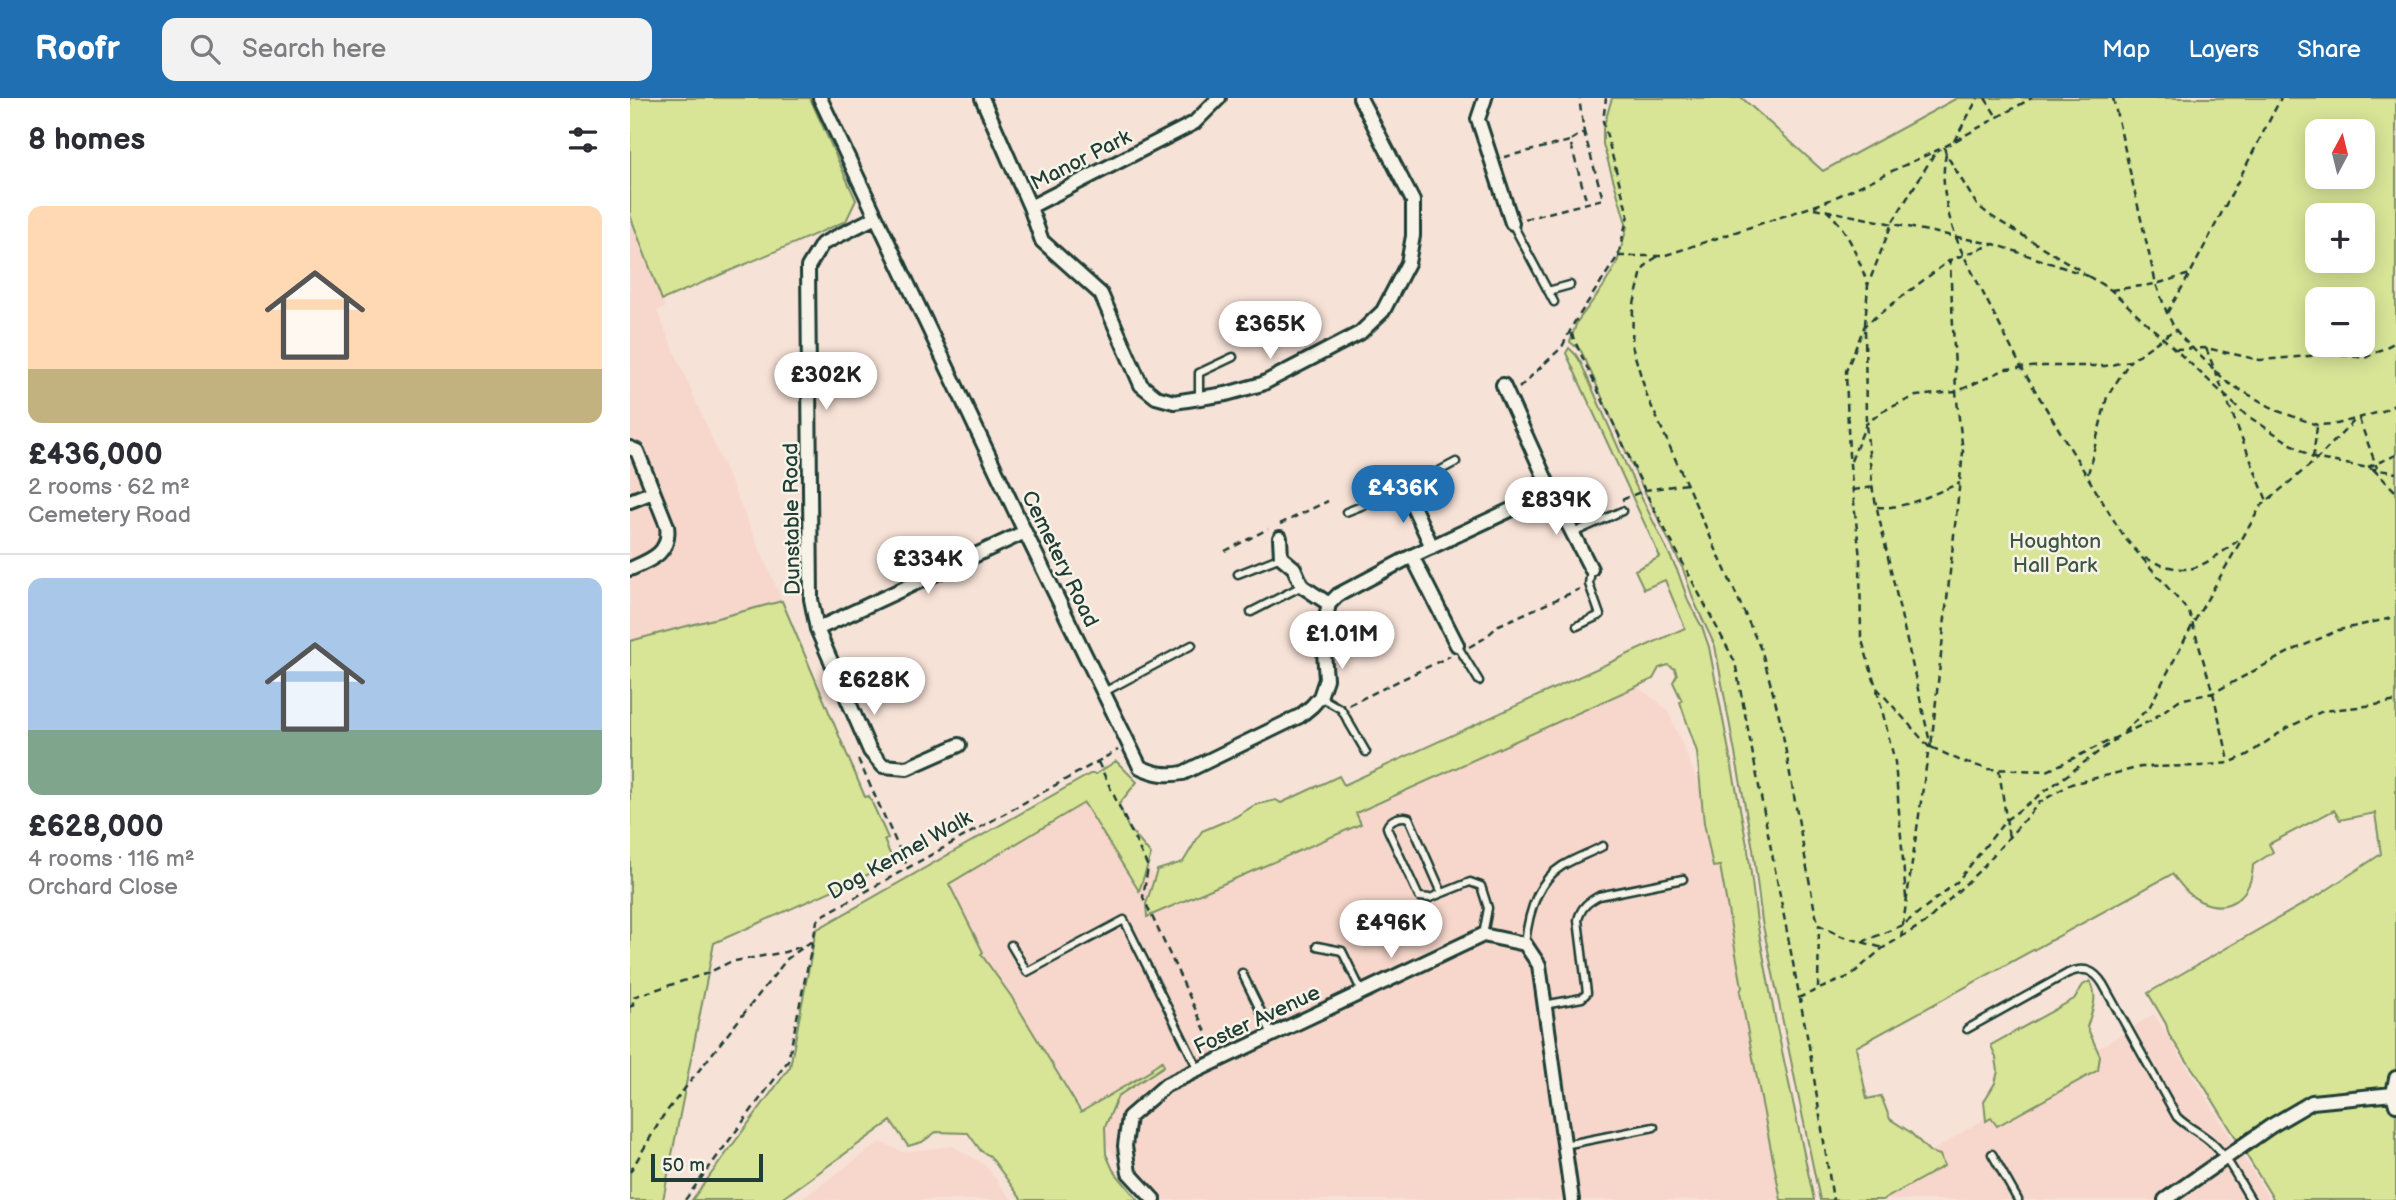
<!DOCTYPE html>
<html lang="en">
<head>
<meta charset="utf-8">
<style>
	:root { --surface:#fff; --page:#f2f2f3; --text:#2b2b33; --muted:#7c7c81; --line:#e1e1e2; --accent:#1f6fb2 }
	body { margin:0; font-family:"Balsamiq Sans",sans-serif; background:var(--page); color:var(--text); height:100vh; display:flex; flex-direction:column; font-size:26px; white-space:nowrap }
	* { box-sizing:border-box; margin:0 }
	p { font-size:23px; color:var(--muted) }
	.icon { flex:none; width:38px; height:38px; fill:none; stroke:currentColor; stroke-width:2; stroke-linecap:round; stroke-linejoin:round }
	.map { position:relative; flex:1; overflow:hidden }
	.details { display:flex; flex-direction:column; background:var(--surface); width:630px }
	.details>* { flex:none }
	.needle { width:46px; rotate:7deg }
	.controls { position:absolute; left:1675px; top:21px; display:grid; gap:14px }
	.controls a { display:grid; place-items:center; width:70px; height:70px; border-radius:14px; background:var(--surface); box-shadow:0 4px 18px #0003; font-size:35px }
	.scale { position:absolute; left:21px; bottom:18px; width:112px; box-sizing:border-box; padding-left:7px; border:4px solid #1f3d34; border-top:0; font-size:19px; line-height:24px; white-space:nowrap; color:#1f3d34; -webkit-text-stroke:5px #f7f3e8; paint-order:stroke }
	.price { position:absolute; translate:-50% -60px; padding:0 16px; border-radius:24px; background:#fff; color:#222; font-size:23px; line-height:46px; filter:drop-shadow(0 2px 4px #0008) }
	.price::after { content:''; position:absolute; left:50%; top:42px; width:21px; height:16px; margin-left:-10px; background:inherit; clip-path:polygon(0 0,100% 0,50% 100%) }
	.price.current { background:var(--accent); color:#fff }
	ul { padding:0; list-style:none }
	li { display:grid; align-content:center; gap:14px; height:371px; padding:0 28px }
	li+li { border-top:2px solid var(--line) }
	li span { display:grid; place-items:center; height:217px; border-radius:14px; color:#555 }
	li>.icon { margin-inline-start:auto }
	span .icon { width:126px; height:126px; fill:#fffc; stroke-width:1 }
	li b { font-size:30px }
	h2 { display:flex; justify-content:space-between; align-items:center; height:84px; padding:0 28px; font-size:30px }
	header { display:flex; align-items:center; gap:42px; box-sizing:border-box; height:98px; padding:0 35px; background:var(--accent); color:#fff }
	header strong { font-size:33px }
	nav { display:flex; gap:38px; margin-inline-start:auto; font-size:24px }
	.search { width:490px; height:63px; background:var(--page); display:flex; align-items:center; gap:18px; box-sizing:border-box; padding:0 24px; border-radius:14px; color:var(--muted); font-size:26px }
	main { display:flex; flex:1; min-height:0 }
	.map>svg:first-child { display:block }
	.built { fill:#f7d7cb }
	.green { fill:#d8e597; stroke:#7c9166; stroke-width:2; fill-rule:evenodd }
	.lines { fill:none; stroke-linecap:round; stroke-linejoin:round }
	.lane-casing { stroke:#1f3d34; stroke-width:11 }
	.street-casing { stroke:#1f3d34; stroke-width:18 }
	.path { stroke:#1f3d34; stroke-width:2.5; stroke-dasharray:7 5; stroke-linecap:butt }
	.lane { stroke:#f7f3e8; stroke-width:6 }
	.street { stroke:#f7f3e8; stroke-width:12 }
	.labels { text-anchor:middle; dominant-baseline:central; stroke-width:5; stroke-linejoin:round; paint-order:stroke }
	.street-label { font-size:21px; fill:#1f3d34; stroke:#f7f3e8 }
	.park-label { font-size:21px; fill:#3b5643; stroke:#f7f3e8 }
</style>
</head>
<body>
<header>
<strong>Roofr</strong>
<div class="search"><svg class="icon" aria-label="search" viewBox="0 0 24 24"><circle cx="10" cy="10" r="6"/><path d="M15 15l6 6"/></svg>Search here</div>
<nav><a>Map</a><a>Layers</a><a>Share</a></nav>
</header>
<main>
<section class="details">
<h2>8 homes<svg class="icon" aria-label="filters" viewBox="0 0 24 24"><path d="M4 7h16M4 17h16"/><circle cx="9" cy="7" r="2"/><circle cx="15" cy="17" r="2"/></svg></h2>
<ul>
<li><span style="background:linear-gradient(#ffd9b3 75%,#c2b280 0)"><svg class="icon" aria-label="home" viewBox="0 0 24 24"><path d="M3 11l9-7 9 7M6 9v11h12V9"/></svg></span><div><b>£436,000</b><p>2 rooms · 62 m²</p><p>Cemetery Road</p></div></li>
<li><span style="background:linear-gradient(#a9c7e8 70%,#7fa58c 0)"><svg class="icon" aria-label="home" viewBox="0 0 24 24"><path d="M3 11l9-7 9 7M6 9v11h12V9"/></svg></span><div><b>£628,000</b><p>4 rooms · 116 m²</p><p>Orchard Close</p></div></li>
</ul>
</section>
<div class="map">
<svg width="1766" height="1102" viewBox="0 0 1766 1102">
	<rect width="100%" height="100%" fill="#f7e2d7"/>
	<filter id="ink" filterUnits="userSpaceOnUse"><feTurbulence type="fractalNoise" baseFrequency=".0143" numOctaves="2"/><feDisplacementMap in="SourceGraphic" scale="14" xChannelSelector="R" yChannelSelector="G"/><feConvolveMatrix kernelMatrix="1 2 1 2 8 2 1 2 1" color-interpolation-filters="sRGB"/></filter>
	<g filter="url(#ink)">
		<path class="built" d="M0,117l35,93 -8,3 125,290 -152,40z
			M994,578l44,34 78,189 50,301h-652l-210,-310 148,-99 66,76 15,21z
			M1524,916l116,186h-405l-1,-7z
			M250,1044l23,10 49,-6 32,18 28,36h-212z"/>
		<path class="green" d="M0,0h180l46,102 -10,21 -184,79 -32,-85z
			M982,0h130l81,73 134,-73h439v1102h-122l-73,-119 -32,-46 -3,-11 -18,-31 171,-98 62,-41 -6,-41 -35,7 -6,-10 -65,34 4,8 -20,13c-1,29 -23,50 -53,36 -13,-6 -20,-18 -28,-27l-316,173 11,52 14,-3 9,23 20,13 20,20 10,3 4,11 -61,34h-63l-58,-279 -9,-72 -38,-203 -21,-45 -11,-32 -48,-97 -49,-111 -5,-10 -11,-9 7,-20 26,-35 14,-24 10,-36 -24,-83v-15zM1687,33h45v46h-45zM1687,117h45v46h-45zM1687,201h45v46h-45z
			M939,250l7,7 5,8 49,111 48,98 11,31 13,24 7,20 39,203 9,72 19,101 38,177h-33l-41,-208 2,-5 -22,-121 -7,1 -9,-44 -7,-71 -17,-50 2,-1 -9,-19 4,-7 -2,-6 -7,-4 -9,3 -6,11 -297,134 5,11 -214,93 -1,-13 11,-34 26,-8 19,-31 33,-14 20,-12 21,-5 5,3 58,-27 5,9 341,-157 -20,-48 -21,9 -9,-19 25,-13 -94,-204z
			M152,503l83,196 4,-1 19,42 -4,2 10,23 -180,80 -51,257h-33v-559z
			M486,663l21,21 -18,22 9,23 23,28 -12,36 -55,-88 -135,81 34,68 -2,2 30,42 70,116 71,-42 -1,-2 11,-7 2,5 -46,30 -13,31 1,27 7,16 25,30h-116l-32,-44 -9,-5 -13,-18 -32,-1 -14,10 -14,4 -17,-25 -111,79h-88l98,-133 26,-137 274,-156h6z
			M1460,883c9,16 2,30 -3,46l13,29 -2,14 -101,56 -6,-8 -5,3 -2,-20 11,-18 3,-12 -2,-13 -5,-13 83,-46 9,-14z"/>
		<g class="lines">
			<g class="lane-casing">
				<path id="lane" d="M882,125l42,79
					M918,193l22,-6
					M569,301v-26l34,-16
					M716,414l59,-23 51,-27
					M943,435l49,-22
					M608,476l43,-17
					M621,514l51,-26
					M947,528l23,-11 -11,-31 2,-15
					M827,547l22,36
					M474,594l88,-47
					M690,599l21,12 25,43
					M812,795l-33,-75c-8,-3 -19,1 -22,9l1,3 31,67 11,1 40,-16 11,4 7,22 -5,27
					M895,846c3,-29 11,-62 37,-78 13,-8 28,-13 41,-20
					M381,847l16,27 97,-52 74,149
					M687,848l25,5 20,41
					M612,875l30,61
					M914,907l38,-7 5,-5 -9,-73c3,-13 10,-18 21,-24l84,-17
					M1337,931l101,-56c16,-7 26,-3 35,11l74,133c11,11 25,16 36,27 16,15 26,37 38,56
					M934,1047l90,-18
					M1362,1056l26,46"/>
			</g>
			<g class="street-casing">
				<path id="street" d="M190,0l205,434 115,235c15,7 26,9 43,6l117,-57 12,-10 8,-9 6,-18 -3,-40 1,-13 5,-22 9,-9 74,-39 139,-65
					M352,0l48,109 12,34 59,53 40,91 15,12 18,5 52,-8 36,-10 98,-51 23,-22 25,-48 5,-27v-35l-53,-103
					M855,0l-7,21 34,104
					M400,109l164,-84 25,-25
					M246,119l-54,27 -14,23 3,332 6,30 53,122 13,15 24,2 52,-23
					M873,287l48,106 40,78
					M0,350l7,3 30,75c4,27 -16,34 -37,43
					M775,391l27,58
					M0,403l23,-9
					M650,440l1,19 13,11 8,18 27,18
					M782,458l45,89
					M187,531l208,-97
					M1766,980l-3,16 3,11
					M524,1102l-25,-27 -4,-27 4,-29 37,-32 317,-150 42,9 14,21 33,235
					M1535,1102l106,-74 41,-24 81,-8"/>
			</g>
			<path class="path" d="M1355,0l12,19
				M1483,0l43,186 11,29 8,16 9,11 44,43 50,28 39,14 20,-1 46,-13 13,-8
				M941,42l13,-8 -5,-34
				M1324,43l24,-43
				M1314,49l2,7 31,51 14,11 92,56
				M1316,56c-7,32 3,69 16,98l59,115 103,170 65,75 24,81 16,68
				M874,59l66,-16 17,62
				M1184,110l178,36
				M1196,112c23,20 32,48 42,75
				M895,121l78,-20 -19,-67
				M988,158h45l160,-53 121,-56 88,-49
				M1027,159l-8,5 -7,9 -9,37 -1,38 15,50 115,256 18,67 35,193 4,13 22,11 42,12
				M1458,178l-94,-32 -44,16 6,132 7,60 -32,295 30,14 27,8 59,2 103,-50 29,-21 34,-7 76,-41 50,-22 57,-13
				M1458,178l23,14 135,125 67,43 83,15
				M1481,192l45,-6 34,-10
				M1537,215l23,-39 91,-176
				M941,235l76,162 88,167 74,384 24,154
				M1576,250l61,153
				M1545,251l31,-1 54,12 74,-6 31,4 31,-16
				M889,290l43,-41 12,-24 44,-67 10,-41 -25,-94 3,-23
				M1729,321l18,49
				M1683,360l4,-31
				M1221,363l15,-37 17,-13 33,-15 40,-4 50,-23 37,-3h62l25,-5 44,-31
				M1738,369l28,-12
				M1743,371l23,23
				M1458,376l19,-77 23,-36
				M1223,392l20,-3
				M992,402l23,-10 42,-6
				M1247,409c28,3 57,-14 83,-24
				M650,426l48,-23
				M595,453l43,-22
				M1515,460c11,6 30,12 43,11 15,-1 40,-21 52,-30
				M839,549l16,-9 14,-13 81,-36
				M1247,592l18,72 11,136
				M719,607l101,-49
				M1494,634l26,-26 44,-84 67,-116 55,-46 38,-39
				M1299,649l-53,-60 -15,-50 -1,-79 -11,-103 -3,-84 19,-46 85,-65
				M228,661l50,109
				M468,664l50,105 -5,30 70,150
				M1369,672l10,68
				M1271,840l28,-191h2l-58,-256 -7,-67 -1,-99 3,-40 24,-62 44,-72
				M1232,844l41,-17 54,-43 49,-62 110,-81
				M1188,890l1,-63
				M1168,900l52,-22 33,-28 43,-26 55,-53 59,-67 31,-18 70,-17 60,-1 28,-3 18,-8 40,-27 36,-17 52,-6 21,-4
				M0,909l3,-2v-8l75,-24 22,-11 55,-10 18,-6
				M0,1074l33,-56 124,-157 25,-18
				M55,1102l103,-139 29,-140 5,-5 296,-166"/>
			<use href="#lane" class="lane"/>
			<use href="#street" class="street"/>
		</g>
	</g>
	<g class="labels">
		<g class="street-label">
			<text transform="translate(451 62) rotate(-27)">Manor Park</text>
			<text transform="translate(162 421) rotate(-91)">Dunstable Road</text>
			<text transform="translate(430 461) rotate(64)">Cemetery Road</text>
			<text transform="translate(270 757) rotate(-29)">Dog Kennel Walk</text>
			<text transform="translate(627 922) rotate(-25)">Foster Avenue</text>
		</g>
		<g class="park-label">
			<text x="1425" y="443">Houghton<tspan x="1425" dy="24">Hall Park</tspan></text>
		</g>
	</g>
</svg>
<div class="controls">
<a><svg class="needle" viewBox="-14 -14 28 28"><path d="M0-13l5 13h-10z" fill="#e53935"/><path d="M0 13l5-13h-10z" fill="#7c7c81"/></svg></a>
<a>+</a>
<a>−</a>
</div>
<div class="scale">50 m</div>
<b class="price" style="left:640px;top:263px">£365K</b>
<b class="price" style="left:196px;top:314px">£302K</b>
<b class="price current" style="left:773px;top:427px">£436K</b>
<b class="price" style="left:926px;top:439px">£839K</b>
<b class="price" style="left:298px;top:498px">£334K</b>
<b class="price" style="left:712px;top:573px">£1.01M</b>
<b class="price" style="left:244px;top:619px">£628K</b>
<b class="price" style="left:761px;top:862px">£496K</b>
</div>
</main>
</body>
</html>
